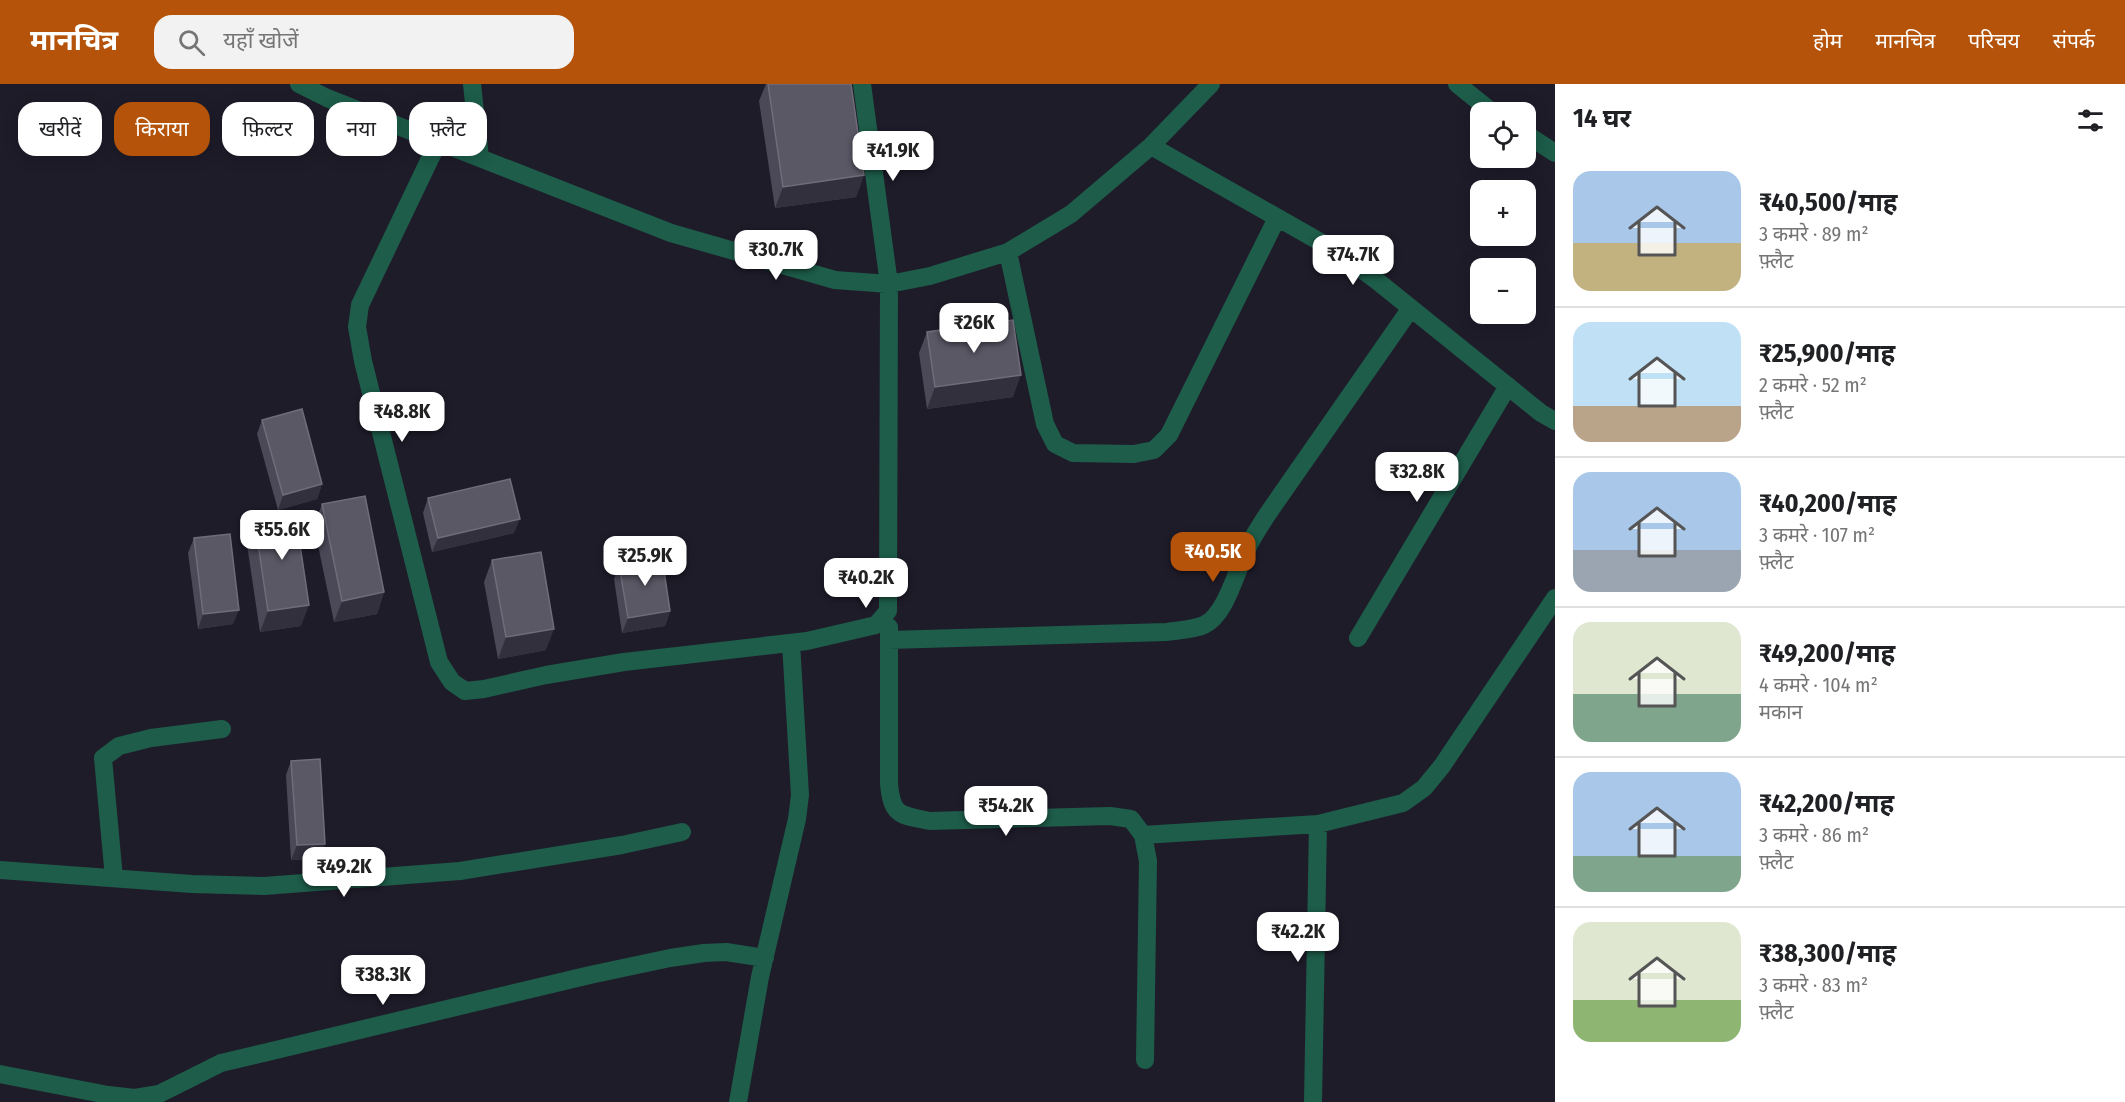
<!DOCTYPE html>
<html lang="hi">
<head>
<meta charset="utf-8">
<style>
	:root { --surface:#fff; --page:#f2f2f2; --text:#202124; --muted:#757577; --line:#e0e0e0; --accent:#b45309 }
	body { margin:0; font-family:"Fira Sans Condensed","Noto Sans Devanagari",sans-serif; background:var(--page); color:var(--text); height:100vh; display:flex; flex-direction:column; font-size:22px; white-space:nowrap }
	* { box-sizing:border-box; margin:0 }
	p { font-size:20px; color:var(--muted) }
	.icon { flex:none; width:33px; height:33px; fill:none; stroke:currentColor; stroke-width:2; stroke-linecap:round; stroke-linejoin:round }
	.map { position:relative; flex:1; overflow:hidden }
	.details { display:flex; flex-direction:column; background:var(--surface); width:570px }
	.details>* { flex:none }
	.top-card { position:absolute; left:18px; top:18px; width:570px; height:54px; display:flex; gap:12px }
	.buttons { position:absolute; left:1470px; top:18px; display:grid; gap:12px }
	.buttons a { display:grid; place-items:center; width:66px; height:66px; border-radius:12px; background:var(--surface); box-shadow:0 3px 15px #0003; font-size:30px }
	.price { position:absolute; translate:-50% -51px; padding:0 14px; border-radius:12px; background:#fff; color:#222; font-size:20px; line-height:39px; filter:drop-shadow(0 2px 3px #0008) }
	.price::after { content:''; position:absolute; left:50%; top:36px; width:18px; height:14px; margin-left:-9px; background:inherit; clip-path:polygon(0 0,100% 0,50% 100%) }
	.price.active { background:var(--accent); color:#fff }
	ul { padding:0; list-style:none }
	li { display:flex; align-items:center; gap:18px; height:150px; padding:0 18px }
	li+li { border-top:2px solid var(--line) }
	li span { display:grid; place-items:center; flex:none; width:168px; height:120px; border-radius:18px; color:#555 }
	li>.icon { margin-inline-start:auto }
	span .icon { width:72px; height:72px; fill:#fffc; stroke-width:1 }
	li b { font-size:26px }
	h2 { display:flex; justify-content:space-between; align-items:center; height:72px; padding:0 18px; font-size:26px }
	.chip { padding:0 21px; border-radius:18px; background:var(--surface); box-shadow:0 3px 15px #0003; font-size:21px; line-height:54px }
	.chip.active { background:var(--accent); color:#fff }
	header { display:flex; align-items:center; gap:36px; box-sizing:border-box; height:84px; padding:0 30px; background:var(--accent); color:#fff }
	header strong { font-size:28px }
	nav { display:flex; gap:33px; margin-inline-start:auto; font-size:21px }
	.search { width:420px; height:54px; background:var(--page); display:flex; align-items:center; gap:15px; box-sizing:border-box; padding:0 21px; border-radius:18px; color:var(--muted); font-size:22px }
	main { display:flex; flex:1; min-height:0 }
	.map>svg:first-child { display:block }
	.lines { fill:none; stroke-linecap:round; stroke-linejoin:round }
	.minor { stroke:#1d5d4a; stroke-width:18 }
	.wall { fill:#4b4857 }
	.shaded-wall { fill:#33303e }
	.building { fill:#5b5866; stroke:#706d7a; stroke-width:1.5 }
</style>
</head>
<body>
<header>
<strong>मानचित्र</strong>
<div class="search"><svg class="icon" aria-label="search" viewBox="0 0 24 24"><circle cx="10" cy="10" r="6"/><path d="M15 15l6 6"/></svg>यहाँ खोजें</div>
<nav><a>होम</a><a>मानचित्र</a><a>परिचय</a><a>संपर्क</a></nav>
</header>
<main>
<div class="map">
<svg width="1555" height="1018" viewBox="0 0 1555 1018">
	<rect width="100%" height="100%" fill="#1f1c2a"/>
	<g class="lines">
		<path class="minor" d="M299,0l28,14 344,135 164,47 54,4 41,-8 78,-24 63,-38 80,-68 60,-62
			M472,0l8,74
			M1457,0l35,28
			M1526,50l29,19
			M438,58l-78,163 -3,22 6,34 76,301 13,20 13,9 19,-2 62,-14 78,-13 183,-21 69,-16 12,-14 1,-327 -27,-200
			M1151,62l187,106 38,28 165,133 14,8
			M1008,168l37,172 10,20 18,9 61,1 20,-4 15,-15 108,-217
			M889,543v157c3,32 11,31 41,37l180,-5 21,3 12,16 5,26 -3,199
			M1358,554l150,-252
			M889,556l278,-8c11,-2 26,-2 37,-7 22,-10 32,-54 43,-76 6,-13 14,-25 22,-37l142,-204
			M1143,751l175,-11 85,-21 21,-15 18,-22 113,-168
			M0,786l192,14 72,2 196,-15 162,-26 60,-13
			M114,794l-11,-120 16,-12 32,-8 71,-9
			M0,990l108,21 27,3 24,-4 62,-31 369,-88 80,-17 34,-5 22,-1 39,6
			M738,1018l22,-125 37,-158 3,-24 -9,-152
			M1313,1018l5,-278"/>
	</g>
	<path class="wall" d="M766,0h85l13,91 -8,22 -81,11 -16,-107z
		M927,248l86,65 -86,12 -8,-56z
		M262,336l60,64 -5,15 -39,11 -21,-76z
		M428,414l86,35 -82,19 -9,-39z
		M322,420l62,88 -7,22 -43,8 -20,-96z
		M254,433l47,109 -41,6 -14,-94z
		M194,454l39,86 -35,5 -10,-76z
		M492,476l54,90 -48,9 -14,-77z
		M619,480l51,47 -5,15 -43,7 -8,-54z
		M291,677l29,98 -29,1 -5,-85z"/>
	<path class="shaded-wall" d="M864,91l-8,22 -81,11 8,-21z
		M1021,291l-8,22 -86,12 8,-22z
		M322,400l-5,15 -39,11 5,-15z
		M520,435l-6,14 -82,19 6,-14z
		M384,508l-7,22 -43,8 8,-21z
		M309,521l-8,21 -41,6 8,-21z
		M239,526l-6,14 -35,5 5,-15z
		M670,527l-5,15 -43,7 6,-15z
		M554,545l-8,21 -48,9 8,-22z
		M325,760l-5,15 -29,1 6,-15z"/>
	<path class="building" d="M768,0h83l13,91 -81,12z
		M1013,236l8,55 -86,12 -8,-55z
		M302,325l20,75 -39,11 -21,-75z
		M510,395l10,40 -82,19 -10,-40z
		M365,412l19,96 -42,9 -20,-97z
		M295,427l14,94 -41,6 -14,-94z
		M230,450l9,76 -36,4 -9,-76z
		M541,468l13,77 -48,8 -14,-77z
		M662,473l8,54 -42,7 -9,-54z
		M320,675l5,85 -28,1 -6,-84z"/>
</svg>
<div class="buttons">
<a><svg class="icon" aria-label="locate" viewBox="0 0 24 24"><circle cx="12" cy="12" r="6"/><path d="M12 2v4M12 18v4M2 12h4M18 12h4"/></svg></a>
<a>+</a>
<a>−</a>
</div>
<b class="price" style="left:893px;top:98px">₹41.9K</b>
<b class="price" style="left:776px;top:197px">₹30.7K</b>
<b class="price" style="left:1353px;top:202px">₹74.7K</b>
<b class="price" style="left:974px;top:270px">₹26K</b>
<b class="price" style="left:402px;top:359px">₹48.8K</b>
<b class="price" style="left:1417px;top:419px">₹32.8K</b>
<b class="price" style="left:282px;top:477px">₹55.6K</b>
<b class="price active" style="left:1213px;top:499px">₹40.5K</b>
<b class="price" style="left:645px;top:503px">₹25.9K</b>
<b class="price" style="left:866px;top:525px">₹40.2K</b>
<b class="price" style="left:1006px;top:753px">₹54.2K</b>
<b class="price" style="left:344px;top:814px">₹49.2K</b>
<b class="price" style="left:1298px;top:879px">₹42.2K</b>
<b class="price" style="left:383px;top:922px">₹38.3K</b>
<div class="top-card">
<a class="chip">खरीदें</a>
<a class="chip active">किराया</a>
<a class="chip">फ़िल्टर</a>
<a class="chip">नया</a>
<a class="chip">फ़्लैट</a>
</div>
</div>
<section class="details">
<h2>14 घर<svg class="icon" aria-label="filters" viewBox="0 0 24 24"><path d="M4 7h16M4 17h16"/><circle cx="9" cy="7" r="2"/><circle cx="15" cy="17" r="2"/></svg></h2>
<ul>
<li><span style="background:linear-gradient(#a9c7e8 60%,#c2b280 0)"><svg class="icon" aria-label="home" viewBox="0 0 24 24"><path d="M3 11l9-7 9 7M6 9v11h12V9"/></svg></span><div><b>₹40,500/माह</b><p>3 कमरे · 89 m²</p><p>फ़्लैट</p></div></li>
<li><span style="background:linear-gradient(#bfe0f5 70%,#b9a48a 0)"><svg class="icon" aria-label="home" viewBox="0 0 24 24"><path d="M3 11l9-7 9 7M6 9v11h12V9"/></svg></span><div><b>₹25,900/माह</b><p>2 कमरे · 52 m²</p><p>फ़्लैट</p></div></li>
<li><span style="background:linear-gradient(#a9c7e8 65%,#9aa5b1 0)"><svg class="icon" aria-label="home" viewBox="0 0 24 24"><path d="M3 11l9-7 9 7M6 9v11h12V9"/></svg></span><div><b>₹40,200/माह</b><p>3 कमरे · 107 m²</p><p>फ़्लैट</p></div></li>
<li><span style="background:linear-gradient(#dfe7d0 60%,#7fa58c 0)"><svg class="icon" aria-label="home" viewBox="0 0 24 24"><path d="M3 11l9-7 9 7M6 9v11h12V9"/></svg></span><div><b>₹49,200/माह</b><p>4 कमरे · 104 m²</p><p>मकान</p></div></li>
<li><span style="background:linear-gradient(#a9c7e8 70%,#7fa58c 0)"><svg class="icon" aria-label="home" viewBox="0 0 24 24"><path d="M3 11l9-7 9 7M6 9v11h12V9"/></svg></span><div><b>₹42,200/माह</b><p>3 कमरे · 86 m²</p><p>फ़्लैट</p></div></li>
<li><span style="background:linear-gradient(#dfe7d0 65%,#8fb573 0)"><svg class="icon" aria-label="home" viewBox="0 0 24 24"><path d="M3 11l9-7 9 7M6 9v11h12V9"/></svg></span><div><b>₹38,300/माह</b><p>3 कमरे · 83 m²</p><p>फ़्लैट</p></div></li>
</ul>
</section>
</main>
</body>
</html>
